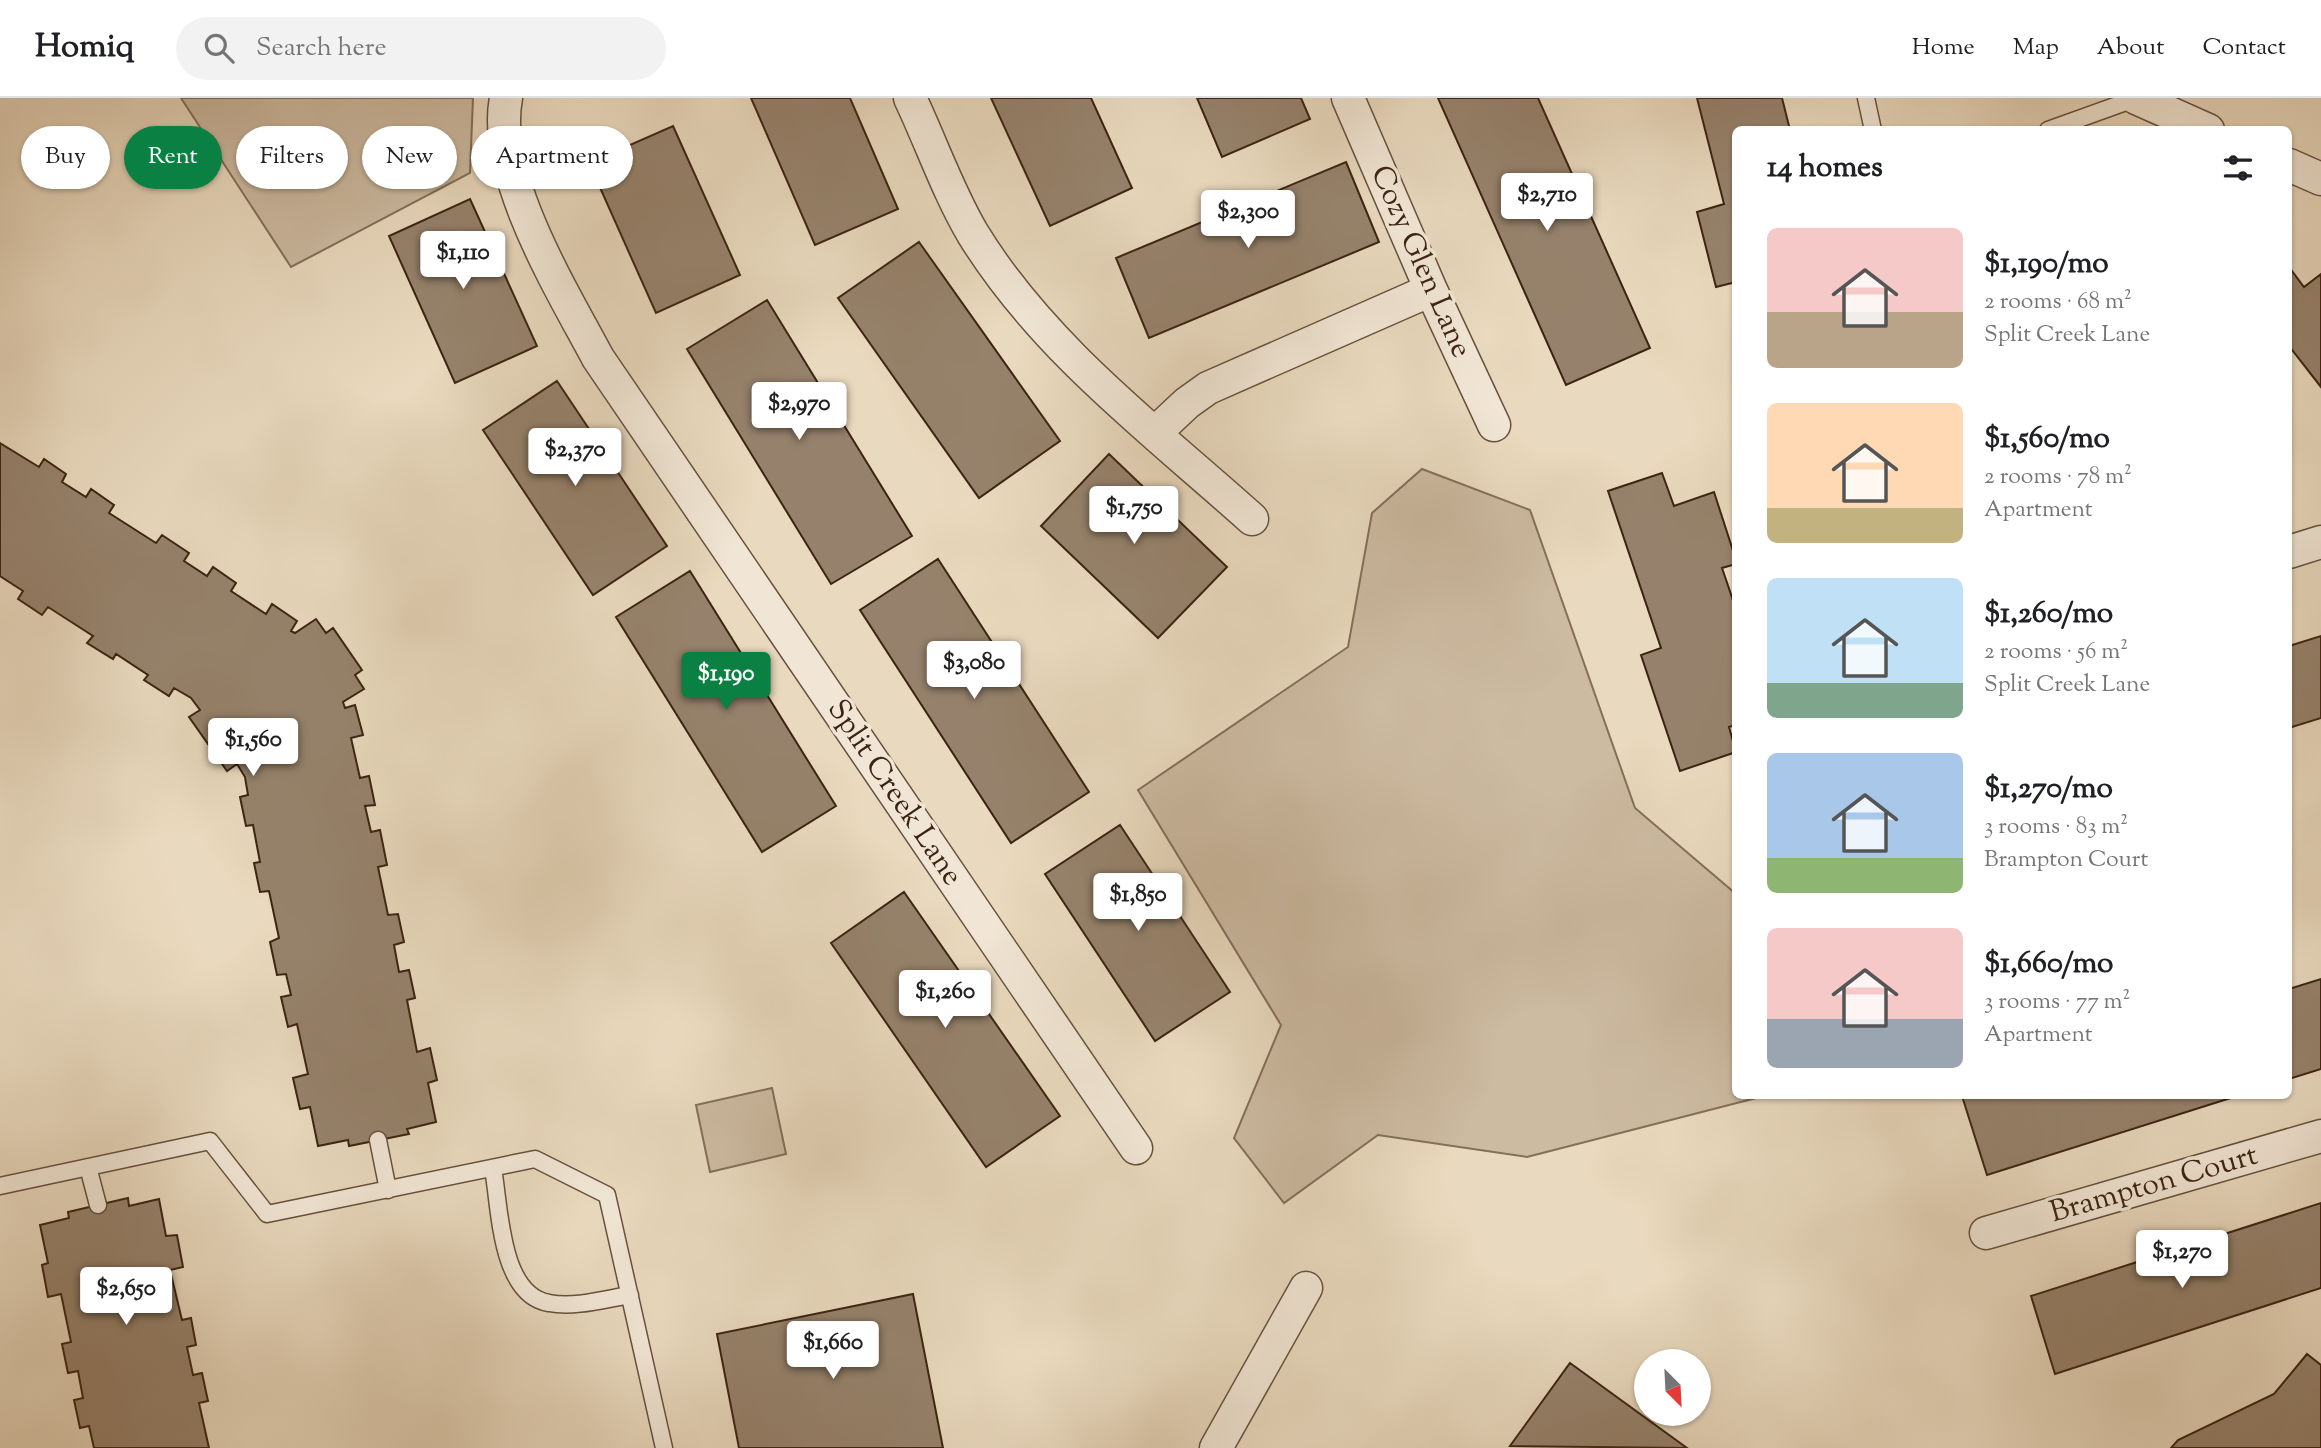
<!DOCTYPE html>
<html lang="en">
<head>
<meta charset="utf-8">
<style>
	:root { --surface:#fff; --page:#f2f2f2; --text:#202124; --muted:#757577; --line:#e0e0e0; --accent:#0b8043 }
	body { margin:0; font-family:"Sorts Mill Goudy",serif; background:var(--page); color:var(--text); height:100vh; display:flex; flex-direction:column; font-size:26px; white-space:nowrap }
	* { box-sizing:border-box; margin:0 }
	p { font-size:23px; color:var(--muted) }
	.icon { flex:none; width:38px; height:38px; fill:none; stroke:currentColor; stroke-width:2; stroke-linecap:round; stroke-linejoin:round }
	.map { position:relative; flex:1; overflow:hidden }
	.panel { position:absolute; left:1732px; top:28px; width:560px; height:973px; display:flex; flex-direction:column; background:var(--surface); border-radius:10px; box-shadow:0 2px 5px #0004 }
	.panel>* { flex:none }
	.guide { position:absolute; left:21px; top:28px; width:665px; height:63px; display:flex; gap:14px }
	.needle { width:46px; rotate:156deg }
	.controls { position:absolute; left:1634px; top:1251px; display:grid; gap:14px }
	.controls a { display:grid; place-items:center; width:77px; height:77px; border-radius:50%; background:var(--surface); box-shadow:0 2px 5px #0004; font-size:35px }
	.price { position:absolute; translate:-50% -60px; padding:0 16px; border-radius:7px; background:#fff; color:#222; font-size:23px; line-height:46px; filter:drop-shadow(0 2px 4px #0008) }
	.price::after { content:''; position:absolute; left:50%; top:42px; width:21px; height:16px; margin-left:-10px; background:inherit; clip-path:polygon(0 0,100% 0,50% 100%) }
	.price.active { background:var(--accent); color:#fff }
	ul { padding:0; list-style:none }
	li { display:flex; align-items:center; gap:21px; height:175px; padding:0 35px }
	li span { display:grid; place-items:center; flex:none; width:196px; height:140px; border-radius:10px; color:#555 }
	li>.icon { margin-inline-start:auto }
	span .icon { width:84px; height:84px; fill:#fffc; stroke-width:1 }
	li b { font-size:30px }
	h2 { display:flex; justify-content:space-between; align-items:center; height:84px; padding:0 35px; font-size:30px }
	.tag { padding:0 24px; border-radius:32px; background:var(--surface); box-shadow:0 2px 5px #0004; font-size:24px; line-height:63px }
	.tag.active { background:var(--accent); color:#fff }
	header { display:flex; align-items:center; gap:42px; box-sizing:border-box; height:98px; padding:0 35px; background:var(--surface); border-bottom:2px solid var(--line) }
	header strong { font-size:33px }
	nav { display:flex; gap:38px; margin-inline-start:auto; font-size:24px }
	.search { width:490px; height:63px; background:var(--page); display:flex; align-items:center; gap:18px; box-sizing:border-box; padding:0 24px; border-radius:38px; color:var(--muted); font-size:26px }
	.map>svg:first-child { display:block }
	.green { fill:#ccbaa1; stroke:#846f5a; stroke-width:2 }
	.building { fill:#96826c; stroke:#3c2413; stroke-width:2 }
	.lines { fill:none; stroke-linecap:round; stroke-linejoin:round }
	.service-casing { stroke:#67513e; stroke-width:19 }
	.minor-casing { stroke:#67513e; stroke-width:35 }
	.service { stroke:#f1e6d5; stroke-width:16 }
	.minor { stroke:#f1e6d5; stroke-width:32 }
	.labels { text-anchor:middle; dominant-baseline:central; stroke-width:7; stroke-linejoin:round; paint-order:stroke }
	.street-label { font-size:30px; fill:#3c2413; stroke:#f1e6d5 }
</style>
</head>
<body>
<header>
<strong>Homiq</strong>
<div class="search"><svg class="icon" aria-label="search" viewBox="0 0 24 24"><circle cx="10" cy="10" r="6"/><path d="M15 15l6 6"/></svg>Search here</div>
<nav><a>Home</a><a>Map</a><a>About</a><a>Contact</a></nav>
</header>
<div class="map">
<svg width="2321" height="1350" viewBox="0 0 2321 1350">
	<rect width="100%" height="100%" fill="#e9d9be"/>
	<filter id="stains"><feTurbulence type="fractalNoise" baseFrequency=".00286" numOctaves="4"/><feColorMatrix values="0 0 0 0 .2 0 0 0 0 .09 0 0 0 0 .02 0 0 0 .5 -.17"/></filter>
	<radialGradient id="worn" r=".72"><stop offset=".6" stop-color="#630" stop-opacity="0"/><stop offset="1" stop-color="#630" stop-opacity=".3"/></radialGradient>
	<path class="green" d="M181,0h292l-3,75 -179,94z
		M1422,371l108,41 105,298 101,86v202h28l-237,61 -149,-22 -94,68 -50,-65 47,-113 -143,-235 210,-143 24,-134z
		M772,990l14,66 -76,18 -14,-67z"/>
	<path class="building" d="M751,0h99l48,111 -83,36z
		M991,0h100l41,90 -82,38z
		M1197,0h104l9,21 -88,38z
		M1438,0h100l112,250 -84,37z
		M1697,0h85l8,32h-54v152l-20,5 -19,-75 27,-8z
		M673,28l67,149 -84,38 -67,-150z
		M1346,64l33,80 -230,96 -33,-80z
		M470,101l67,147 -82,37 -66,-147z
		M919,144l141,199 -81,57 -141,-200z
		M2289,169l15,20 17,-13v113l-32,-41z
		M767,202l145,236 -81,48 -144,-235z
		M557,283l110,165 -74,49 -110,-165z
		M0,345l39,24 5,-8 22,15 -4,8 24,15 5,-8 23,16 -5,8 47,30 6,-8 27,18 -5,8 23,15 6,-9 23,16 -5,8 35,23 6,-10 25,17 -6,10 4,2 21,-14 10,14 7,-5 29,42 -7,5 9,14 -21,13 2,6 10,-3 8,30 -12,3 9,40 9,-2 6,29 -10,1 6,26 9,-2 7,35 -9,2 10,48 10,-1 6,28 -10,3 5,27 10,-2 6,28 -8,2 10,52 13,-4 7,32 -9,3 8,39 -29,7 2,5 -60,12 -1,-6 -30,6 -8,-39 -10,2 -7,-31 15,-4 -11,-50 -9,3 -7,-30 10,-2 -5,-21 -9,1 -7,-33 9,-4 -10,-47 -9,1 -6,-29 6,-1 -7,-37 -7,1 -6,-29 8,-2 -3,-18 -8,-13 -10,7 -38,-54 11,-7 -9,-12 -17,-10 -5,8 -25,-16 4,-5 -32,-21 -3,5 -26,-16 6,-7 -45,-29 -6,8 -24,-16 5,-8 -23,-15z
		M1109,356l118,113 -69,71 -117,-112z
		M1662,375l12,33 40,-14 22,68v4l-14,4 14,41v116l-7,2 7,25 -56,19 -39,-116 20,-7 -53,-157z
		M938,461l151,233 -78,51 -151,-233z
		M690,473l146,235 -74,46 -146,-235z
		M2321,538v82l-32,10v-82z
		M1120,727l110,167 -75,49 -110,-167z
		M904,794l156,224 -74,51 -155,-224z
		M2321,881v90l-32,10v-90z
		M1962,998h275l-250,79z
		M128,1100l1,8 30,-7 7,37 11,-1 6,32 -13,3 12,50 9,-2 5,27 -9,2 6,28 9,-2 6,28 -9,2 10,45h-115l-5,-22 -9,2 -6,-28 9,-2 -5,-27 -10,2 -6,-29 9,-2 -10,-48 -13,3 -6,-32 6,-2 -8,-38 29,-7 -1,-6z
		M2321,1105v85l-266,86 -24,-78z
		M913,1196l30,154h-204l-22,-114z
		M2307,1256l14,11v83h-150l7,-8 96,-46z
		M1570,1265l117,85 -177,-2z"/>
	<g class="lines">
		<g class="service-casing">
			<path id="service" d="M1866,0l7,32
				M2048,32l89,-32
				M378,1042l10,50
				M88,1069l10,38
				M493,1070c7,40 7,127 56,135 26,5 56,-4 81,-8
				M0,1088l210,-45 57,73 268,-55 72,36 57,253"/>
		</g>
		<g class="minor-casing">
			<path id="minor" d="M506,0c-15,78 56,192 92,260l538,790
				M910,0c21,44 38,94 63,136 70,114 181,197 279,285
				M1348,0l83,192 63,135
				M2136,0l72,32
				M2289,67l32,14
				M1156,334l31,-29 21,-15 223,-98
				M2289,454l32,-10
				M1986,1135l335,-97
				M1216,1350l90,-160"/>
		</g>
		<use href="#service" class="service"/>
		<use href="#minor" class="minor"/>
	</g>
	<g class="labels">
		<g class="street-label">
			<text transform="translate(1420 164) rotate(66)">Cozy Glen Lane</text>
			<text transform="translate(894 695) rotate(56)">Split Creek Lane</text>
			<text transform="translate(2154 1087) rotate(-16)">Brampton Court</text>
		</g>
	</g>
	<rect width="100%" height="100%" filter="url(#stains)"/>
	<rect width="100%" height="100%" fill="url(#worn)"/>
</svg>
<div class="controls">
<a><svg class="needle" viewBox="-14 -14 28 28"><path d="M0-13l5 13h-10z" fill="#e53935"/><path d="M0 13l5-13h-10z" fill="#757577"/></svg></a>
</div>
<b class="price" style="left:1547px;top:135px">$2,710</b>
<b class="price" style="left:1248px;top:152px">$2,300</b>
<b class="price" style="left:463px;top:193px">$1,110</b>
<b class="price" style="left:799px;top:344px">$2,970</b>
<b class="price" style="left:575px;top:390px">$2,370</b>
<b class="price" style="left:1134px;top:448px">$1,750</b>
<b class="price" style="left:974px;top:603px">$3,080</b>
<b class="price active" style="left:726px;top:614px">$1,190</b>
<b class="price" style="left:253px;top:680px">$1,560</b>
<b class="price" style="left:1138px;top:835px">$1,850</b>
<b class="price" style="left:945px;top:932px">$1,260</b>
<b class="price" style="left:2182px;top:1192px">$1,270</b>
<b class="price" style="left:126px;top:1229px">$2,650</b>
<b class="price" style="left:833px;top:1283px">$1,660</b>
<div class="guide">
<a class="tag">Buy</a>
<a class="tag active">Rent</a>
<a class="tag">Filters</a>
<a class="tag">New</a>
<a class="tag">Apartment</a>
</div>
<section class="panel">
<h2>14 homes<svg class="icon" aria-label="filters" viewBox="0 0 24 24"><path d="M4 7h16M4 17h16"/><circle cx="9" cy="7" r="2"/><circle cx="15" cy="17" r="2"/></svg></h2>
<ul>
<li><span style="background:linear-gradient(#f6c9c9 60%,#b9a48a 0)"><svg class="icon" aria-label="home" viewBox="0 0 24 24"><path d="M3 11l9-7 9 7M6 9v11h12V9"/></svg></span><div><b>$1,190/mo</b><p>2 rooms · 68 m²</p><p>Split Creek Lane</p></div></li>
<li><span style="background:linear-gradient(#ffd9b3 75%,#c2b280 0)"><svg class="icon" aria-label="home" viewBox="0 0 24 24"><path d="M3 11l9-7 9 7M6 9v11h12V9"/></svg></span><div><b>$1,560/mo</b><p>2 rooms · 78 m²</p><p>Apartment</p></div></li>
<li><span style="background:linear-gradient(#bfe0f5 75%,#7fa58c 0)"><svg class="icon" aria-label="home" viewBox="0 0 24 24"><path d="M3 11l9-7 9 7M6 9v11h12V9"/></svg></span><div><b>$1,260/mo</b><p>2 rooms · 56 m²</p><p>Split Creek Lane</p></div></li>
<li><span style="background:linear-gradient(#a9c7e8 75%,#8fb573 0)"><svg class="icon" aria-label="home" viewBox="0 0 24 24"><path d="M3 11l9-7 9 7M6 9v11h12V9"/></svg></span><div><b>$1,270/mo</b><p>3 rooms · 83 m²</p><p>Brampton Court</p></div></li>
<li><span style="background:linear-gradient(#f6c9c9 65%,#9aa5b1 0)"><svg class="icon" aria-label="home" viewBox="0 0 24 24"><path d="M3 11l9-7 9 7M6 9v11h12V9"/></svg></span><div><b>$1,660/mo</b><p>3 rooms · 77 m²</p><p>Apartment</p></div></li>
</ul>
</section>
</div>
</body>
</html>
